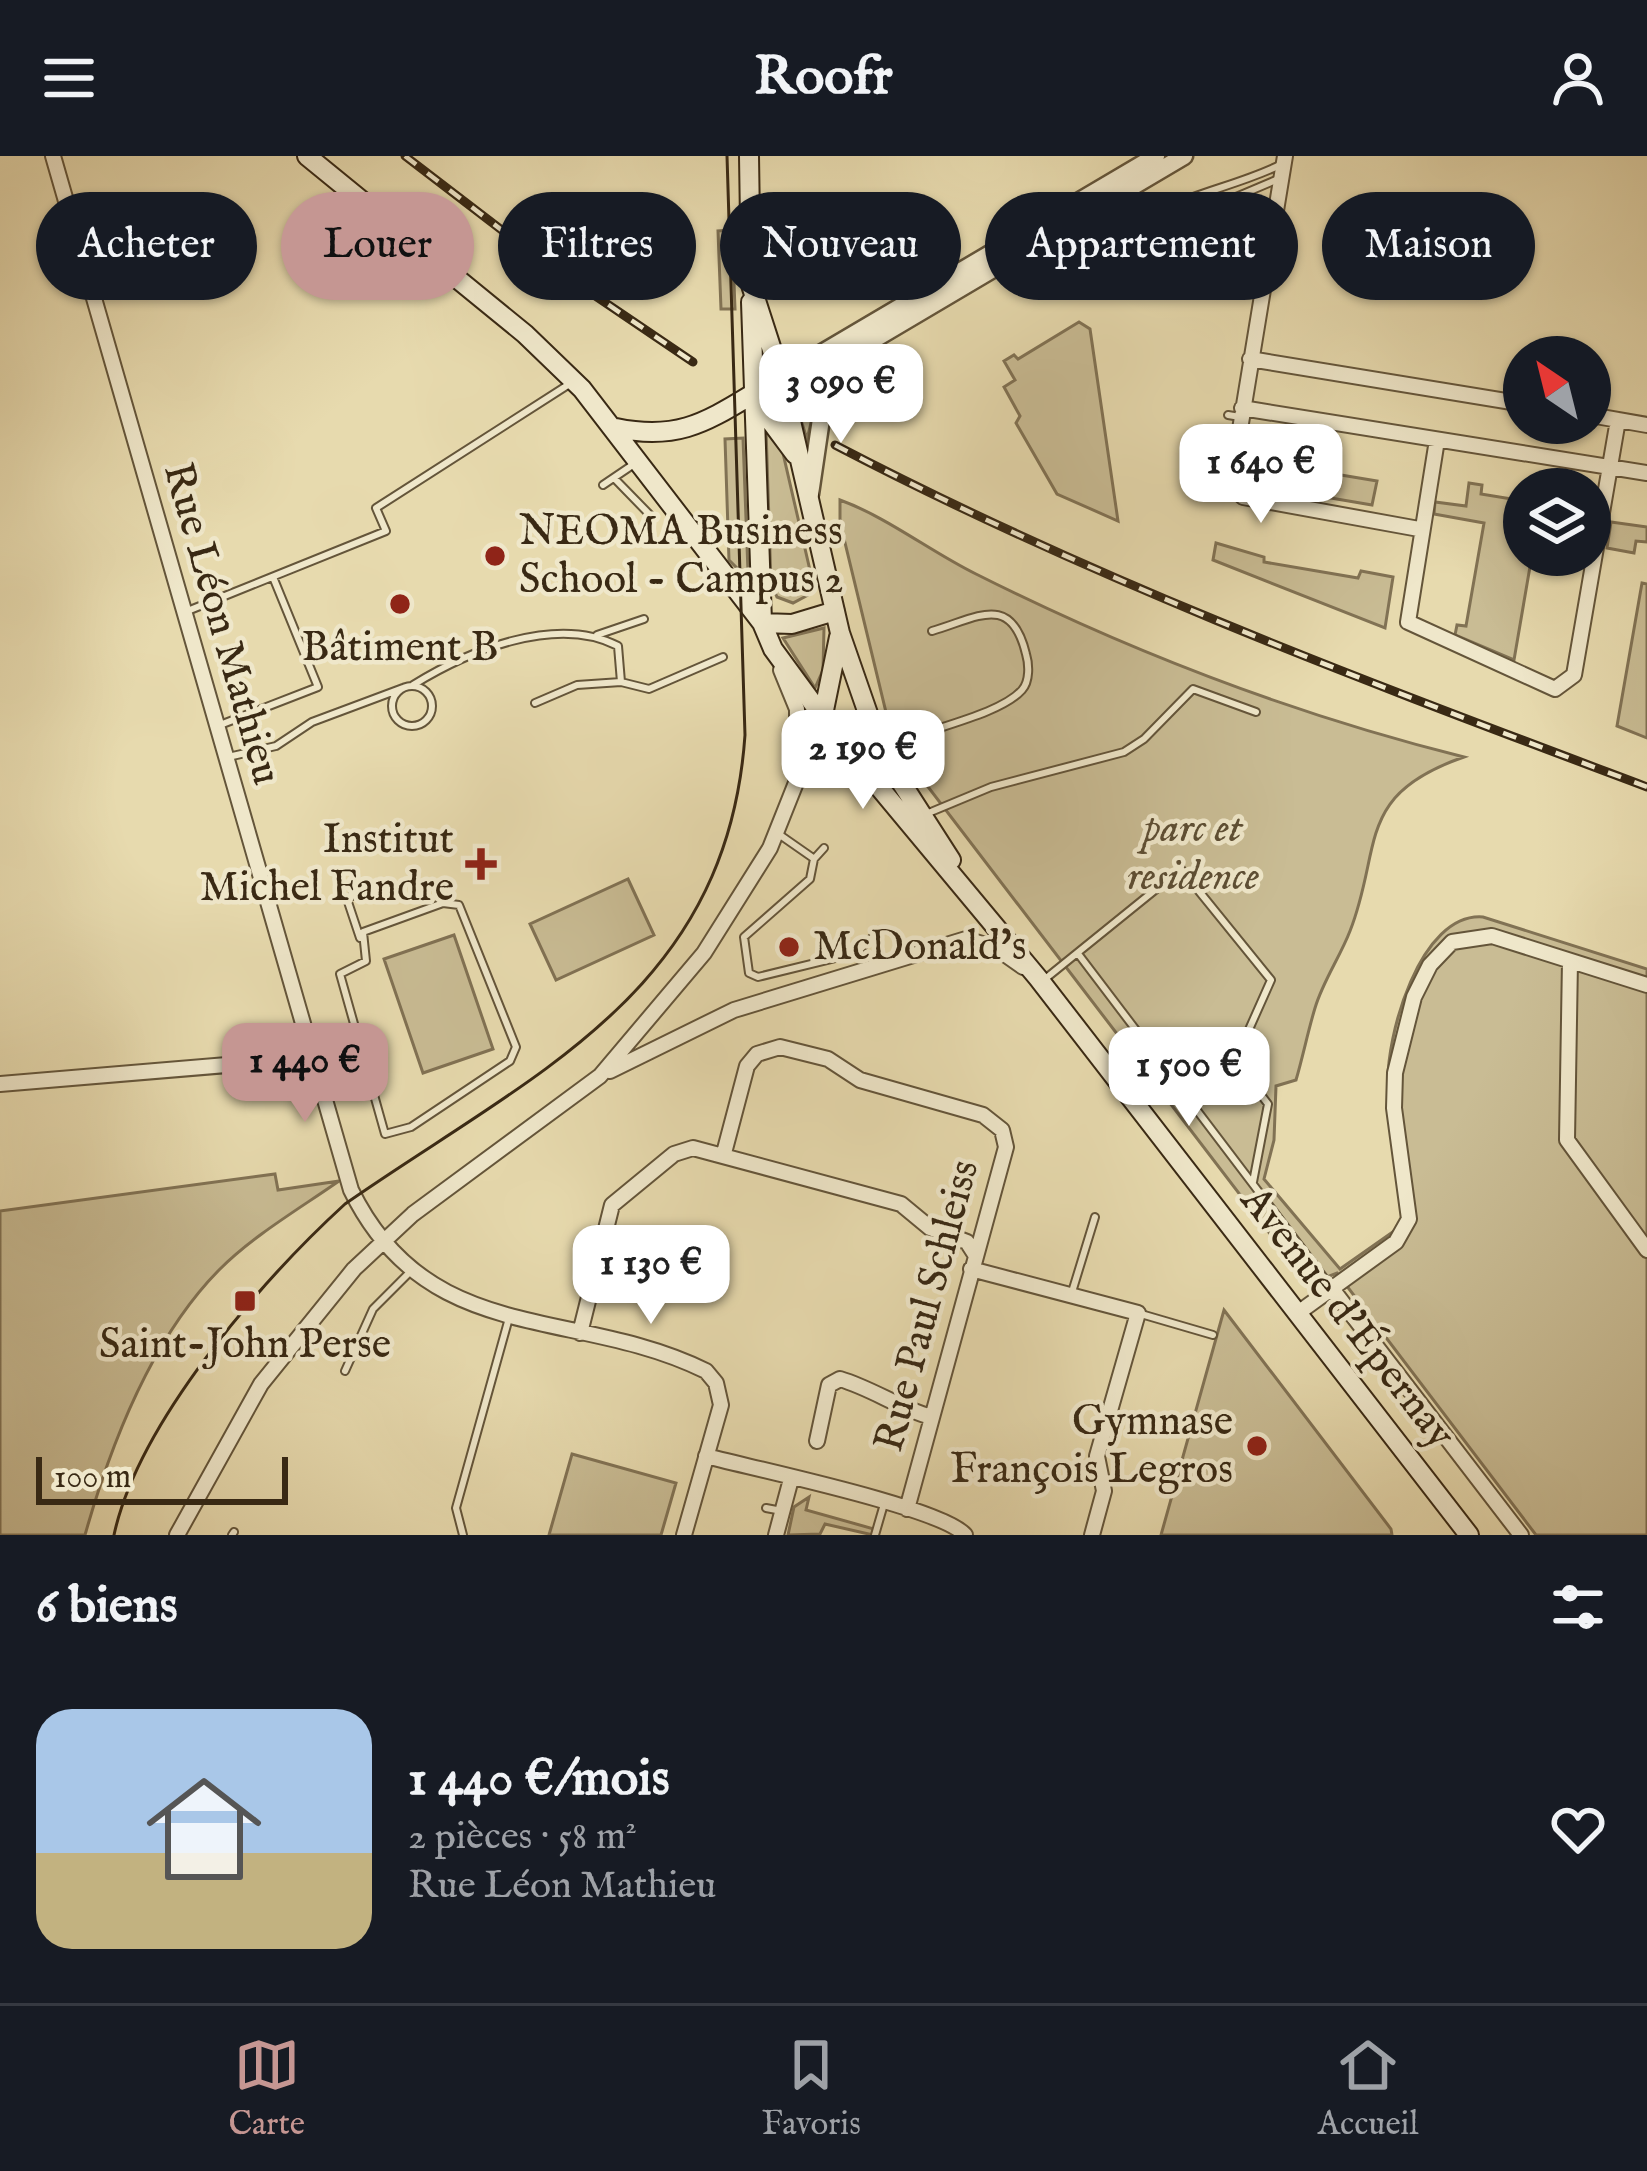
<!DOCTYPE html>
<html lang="fr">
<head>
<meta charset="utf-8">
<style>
	:root { --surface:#171b24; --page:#242831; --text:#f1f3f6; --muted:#9ea1a6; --line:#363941; --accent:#c59692 }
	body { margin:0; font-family:"IM FELL English",serif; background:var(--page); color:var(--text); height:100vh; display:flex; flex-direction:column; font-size:45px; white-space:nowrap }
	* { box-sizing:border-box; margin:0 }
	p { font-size:39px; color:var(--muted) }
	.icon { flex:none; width:66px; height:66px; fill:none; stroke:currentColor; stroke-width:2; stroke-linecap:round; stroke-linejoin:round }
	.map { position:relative; height:1379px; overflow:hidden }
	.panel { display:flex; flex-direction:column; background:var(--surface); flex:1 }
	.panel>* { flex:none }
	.top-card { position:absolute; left:36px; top:36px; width:1575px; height:108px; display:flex; gap:24px }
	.needle { width:78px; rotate:325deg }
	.controls { position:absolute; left:1503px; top:180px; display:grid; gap:24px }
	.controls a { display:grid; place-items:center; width:108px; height:108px; border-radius:50%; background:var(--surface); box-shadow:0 3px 9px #0004; font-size:60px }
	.scale { position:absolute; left:36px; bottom:30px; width:252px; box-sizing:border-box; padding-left:12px; border:6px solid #392914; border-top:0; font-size:33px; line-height:42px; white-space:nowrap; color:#392914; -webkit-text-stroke:9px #efe7ca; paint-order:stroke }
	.price { position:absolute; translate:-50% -102px; padding:0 27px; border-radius:24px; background:#fff; color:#222; font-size:39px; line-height:78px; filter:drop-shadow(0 3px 6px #0008) }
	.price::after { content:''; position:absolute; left:50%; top:72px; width:36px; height:27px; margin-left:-18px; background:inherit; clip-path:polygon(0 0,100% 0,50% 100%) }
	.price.current { background:var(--accent); color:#111 }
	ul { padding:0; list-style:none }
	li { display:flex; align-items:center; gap:36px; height:300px; padding:0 36px }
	li span { display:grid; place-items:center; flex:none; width:336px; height:240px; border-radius:36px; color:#555 }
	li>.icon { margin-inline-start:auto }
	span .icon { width:144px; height:144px; fill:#fffc; stroke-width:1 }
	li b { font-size:51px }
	h2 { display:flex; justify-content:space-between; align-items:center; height:144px; padding:0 36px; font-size:51px }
	.chip { padding:0 42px; border-radius:54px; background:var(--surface); box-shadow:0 3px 9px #0004; font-size:42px; line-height:108px }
	.chip.current { background:var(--accent); color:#111 }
	header { display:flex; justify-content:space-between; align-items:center; height:156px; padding:0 36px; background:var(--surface); font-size:54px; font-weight:700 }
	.menu { display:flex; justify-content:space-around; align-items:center; height:168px; border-top:3px solid var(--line); background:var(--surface); font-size:33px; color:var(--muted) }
	.menu a { display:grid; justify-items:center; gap:6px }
	.menu .current { color:var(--accent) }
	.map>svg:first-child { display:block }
	.green { fill:#c9bc94; stroke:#817254; stroke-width:3 }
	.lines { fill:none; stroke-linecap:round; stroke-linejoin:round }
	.service-casing { stroke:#64553a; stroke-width:10 }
	.minor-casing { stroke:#64553a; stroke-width:18 }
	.tertiary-casing { stroke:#64553a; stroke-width:21 }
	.secondary-casing { stroke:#392914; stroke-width:22 }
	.service { stroke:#efe7ca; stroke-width:6 }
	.minor { stroke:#efe7ca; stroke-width:14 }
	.tertiary { stroke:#efe7ca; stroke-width:16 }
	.secondary { stroke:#efe7ca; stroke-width:18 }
	.tram { stroke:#392914; stroke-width:3 }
	.rail-casing { stroke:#392914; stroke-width:9 }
	.rail { stroke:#efe7ca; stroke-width:4.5; stroke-dasharray:14; stroke-linecap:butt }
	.poi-dot { fill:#8f2418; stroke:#efe7ca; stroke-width:4.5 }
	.labels { text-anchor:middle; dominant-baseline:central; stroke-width:9; stroke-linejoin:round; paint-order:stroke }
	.poi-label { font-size:42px; fill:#392914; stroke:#efe7ca; text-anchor:start }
	.street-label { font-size:42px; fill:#392914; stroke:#efe7ca }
	.park-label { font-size:42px; font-style:italic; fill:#5d4e34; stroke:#efe7ca }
</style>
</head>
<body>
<header><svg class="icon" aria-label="menu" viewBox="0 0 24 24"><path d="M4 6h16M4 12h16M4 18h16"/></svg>Roofr<svg class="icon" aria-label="person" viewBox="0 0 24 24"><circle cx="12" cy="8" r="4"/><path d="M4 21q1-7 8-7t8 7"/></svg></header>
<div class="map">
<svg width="1647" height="1379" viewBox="0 0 1647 1379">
	<rect width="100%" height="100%" fill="#e7daae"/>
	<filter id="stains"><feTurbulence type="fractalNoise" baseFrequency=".00167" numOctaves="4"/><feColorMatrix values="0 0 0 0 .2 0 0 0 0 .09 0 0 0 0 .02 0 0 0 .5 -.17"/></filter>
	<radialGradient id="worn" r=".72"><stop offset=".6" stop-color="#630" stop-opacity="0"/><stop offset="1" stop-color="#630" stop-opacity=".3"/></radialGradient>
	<path class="green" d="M732,74l3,79h-14l-3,-78z
		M1079,166l11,7 28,192 -61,-27 -41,-71 4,-7 -16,-29 11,-7 -11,-19 10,-6 4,4z
		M811,213l10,13 -14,57 -17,-53z
		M766,273l16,20 30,130 -4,16 -15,8 -16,-6 -6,-14z
		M743,282l5,134 -4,3 -15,-15 -4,-121z
		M1281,309l96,16 -5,24 -94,-16z
		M1469,327l13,2 -1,9 43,7v54h8l-18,105 -59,-25 2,-10 9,1 18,-103 -50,-9 1,-12 31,4z
		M840,344c47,17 91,52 136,74 155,78 320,141 488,183 -110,38 -81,90 -114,174 -10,26 -27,50 -35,77 -7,23 -12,48 -19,72l-20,6 -2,54 -10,39 76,90 57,-40 5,-12c7,-42 -11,-87 -14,-129 -3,-51 32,-176 95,-171l164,52v566h-111l-199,-262 -23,9 -11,-5 -410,-536 -53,-219z
		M1611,366l36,5v15l-11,-1 -2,12 -27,-5z
		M1216,387l48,14v5l94,16 3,-7 32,6 -8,51 -172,-68z
		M1642,427l5,1v154l-30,-12z
		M824,472l-1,42 -8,18 -32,-50z
		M628,723l26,56 -98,45 -26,-56z
		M454,779l39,114 -70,24 -39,-114z
		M275,1018l3,16 61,-9c-40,28 -85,54 -120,89 -68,69 -108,173 -134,265h-85v-324z
		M1224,1154l167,219 1,6h-231z
		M572,1298l104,29 -15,52h-112z
		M809,1341l-3,13 68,19 -1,6 -48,-11 -5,10 -32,1 6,-28z"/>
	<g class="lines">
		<g class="service-casing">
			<path id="service" d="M1276,24l-52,22c-7,20 -22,29 -43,29l-13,-24c38,-17 75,-24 112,-42
				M1101,54l8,20
				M928,89l9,35
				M1037,91l26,46
				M1228,259l12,2
				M614,322l37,38
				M603,329l34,-23
				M185,456l201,-81 -10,-23 195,-125
				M597,479l47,-16
				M413,529c55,-34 143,-71 205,-39l3,36 28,7 74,-32
				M392 550a20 20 0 1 1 40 0a20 20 0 1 1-40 0Z
				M535,547l42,-18 44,-3
				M220,569l98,-38 -45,-110
				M884,593c34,-19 114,-32 138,-59 8,-9 7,-26 4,-36 -15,-62 -49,-36 -94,-23
				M228,601l48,-11 36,-24 91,-34
				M926,658l65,-27 133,-35 20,-13 49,-50 63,23
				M780,679l33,23
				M824,692l-10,11 -4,20 -66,58 5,36 9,4 98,-24 24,-23
				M354,739l-7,4 13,39
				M443,747l16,2 57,142 -6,14 -99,66 -26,7 -45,-160 26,-13 -3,-29z
				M1079,799l252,332
				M1045,823l136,-110 90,111 -36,81 33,43 -15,78
				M312,892l41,-21
				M1072,1136l23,-75
				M1141,1158l72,21
				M345,1215l28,-62 39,-39
				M766,1352l16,3
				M232,1379l2,-3
				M463,1379l-7,-27 53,-190
				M875,1379l9,-31"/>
		</g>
		<g class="minor-casing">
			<path id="minor" d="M53,0l298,1034c77,158 224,116 355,181l10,12 5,22 -37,130
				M1285,0l-54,328 12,13 176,32
				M1250,203l274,45
				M1242,252l405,65
				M1590,259l57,10
				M1437,284l-29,182 147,67 19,-14 44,-255
				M781,514l16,39v62
				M1570,805l-3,179 80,110
				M610,915l124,-61 232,-71 30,9 27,19
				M0,928l311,-26
				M724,997l23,-87 10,-12 23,-7 48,12 32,21 123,35 19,15 4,17 -99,362
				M971,1113l167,44 -41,143 7,35 -12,44
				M1333,1134l188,245
				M1298,1157l98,-71 13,-23 -15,-111 1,-35 19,-76 16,-32 22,-23 40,-6 155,49
				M580,1177l32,-128 62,-51 19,-6 208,56 29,24 37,14 9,14
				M817,1285l12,-56 11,-6c33,10 57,28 91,38
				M706,1300c45,12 237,52 259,79
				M177,1379l84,-151 93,-115 59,-55 187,-138 104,-123 66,-105 53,-133
				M776,1379l15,-56"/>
		</g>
		<g class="tertiary-casing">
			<path id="tertiary" d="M751,239l405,-239
				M810,338l16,-109 18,-28 340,-201"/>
		</g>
		<g class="secondary-casing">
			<path id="secondary" d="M307,0l218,178 57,55 180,234 11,26 66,90 199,239 431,557
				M749,0l2,129 30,93 59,255 41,118 70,109
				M751,146l11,320
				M751,239l44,59
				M616,272c58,12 86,-3 135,-33
				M762,467l30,1 43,-13
				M823,559l16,-78"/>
		</g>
		<use href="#service" class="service"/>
		<use href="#minor" class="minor"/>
		<use href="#tertiary" class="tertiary"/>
		<use href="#secondary" class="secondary"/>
		<path class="tram" d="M114,1379c24,-112 147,-254 231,-331 186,-130 382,-210 400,-469l-18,-579"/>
		<g class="rail-casing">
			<path id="rail" d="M405,0l124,95 164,111
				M835,289c265,138 533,237 812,342"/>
		</g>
		<use href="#rail" class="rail"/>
	</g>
	<g class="poi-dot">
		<circle cx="495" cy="400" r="12"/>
		<circle cx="400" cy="448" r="12"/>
		<path d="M475 690h12v12h12v12h-12v12h-12v-12h-12v-12h12z"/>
		<circle cx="789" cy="791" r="12"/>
		<rect x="233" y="1133" width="24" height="24" rx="6"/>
		<circle cx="1257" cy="1290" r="12"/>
	</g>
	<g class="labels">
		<g class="poi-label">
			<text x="519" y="376">NEOMA Business<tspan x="519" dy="48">School - Campus 2</tspan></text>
			<text x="400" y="492" text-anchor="middle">Bâtiment B</text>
			<text x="454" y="684" text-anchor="end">Institut<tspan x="454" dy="48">Michel Fandre</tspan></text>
			<text x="813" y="791">McDonald's</text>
			<text x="245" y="1189" text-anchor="middle">Saint-John Perse</text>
			<text x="1233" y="1266" text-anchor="end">Gymnase<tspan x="1233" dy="48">François Legros</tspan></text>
		</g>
		<g class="street-label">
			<text transform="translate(221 468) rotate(74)">Rue Léon Mathieu</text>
			<text transform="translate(928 1150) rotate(-75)">Rue Paul Schleiss</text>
			<text transform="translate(1347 1162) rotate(52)">Avenue d'Épernay</text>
		</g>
		<g class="park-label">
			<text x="1193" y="673">parc et<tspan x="1193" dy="48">residence</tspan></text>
		</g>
	</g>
	<rect width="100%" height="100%" filter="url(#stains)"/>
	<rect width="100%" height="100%" fill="url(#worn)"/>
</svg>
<div class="controls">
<a><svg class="needle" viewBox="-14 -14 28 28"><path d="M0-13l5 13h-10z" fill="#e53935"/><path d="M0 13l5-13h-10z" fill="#9ea1a6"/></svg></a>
<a><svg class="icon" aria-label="layers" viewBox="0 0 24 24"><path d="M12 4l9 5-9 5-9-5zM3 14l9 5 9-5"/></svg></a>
</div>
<div class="scale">100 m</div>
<b class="price" style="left:841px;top:290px">3 090 €</b>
<b class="price" style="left:1261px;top:370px">1 640 €</b>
<b class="price" style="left:863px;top:656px">2 190 €</b>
<b class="price current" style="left:305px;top:969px">1 440 €</b>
<b class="price" style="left:1189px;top:973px">1 500 €</b>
<b class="price" style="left:651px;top:1171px">1 130 €</b>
<div class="top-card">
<a class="chip">Acheter</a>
<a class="chip current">Louer</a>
<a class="chip">Filtres</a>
<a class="chip">Nouveau</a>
<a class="chip">Appartement</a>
<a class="chip">Maison</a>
</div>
</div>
<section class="panel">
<h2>6 biens<svg class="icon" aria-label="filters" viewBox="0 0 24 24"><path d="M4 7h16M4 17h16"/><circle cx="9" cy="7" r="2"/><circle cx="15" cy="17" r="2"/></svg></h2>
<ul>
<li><span style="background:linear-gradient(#a9c7e8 60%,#c2b280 0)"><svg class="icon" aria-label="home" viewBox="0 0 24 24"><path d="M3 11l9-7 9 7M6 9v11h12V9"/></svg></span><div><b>1 440 €/mois</b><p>2 pièces · 58 m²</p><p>Rue Léon Mathieu</p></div><svg class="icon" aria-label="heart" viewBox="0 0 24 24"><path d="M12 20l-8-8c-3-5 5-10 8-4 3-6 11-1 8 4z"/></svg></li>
</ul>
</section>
<nav class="menu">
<a class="current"><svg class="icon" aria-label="map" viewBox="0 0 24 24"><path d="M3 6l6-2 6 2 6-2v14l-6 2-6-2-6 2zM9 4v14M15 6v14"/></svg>Carte</a>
<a><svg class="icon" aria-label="saved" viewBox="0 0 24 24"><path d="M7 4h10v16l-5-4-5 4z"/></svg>Favoris</a>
<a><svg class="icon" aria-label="home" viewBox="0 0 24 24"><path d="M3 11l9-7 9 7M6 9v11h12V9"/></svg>Accueil</a>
</nav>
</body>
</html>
